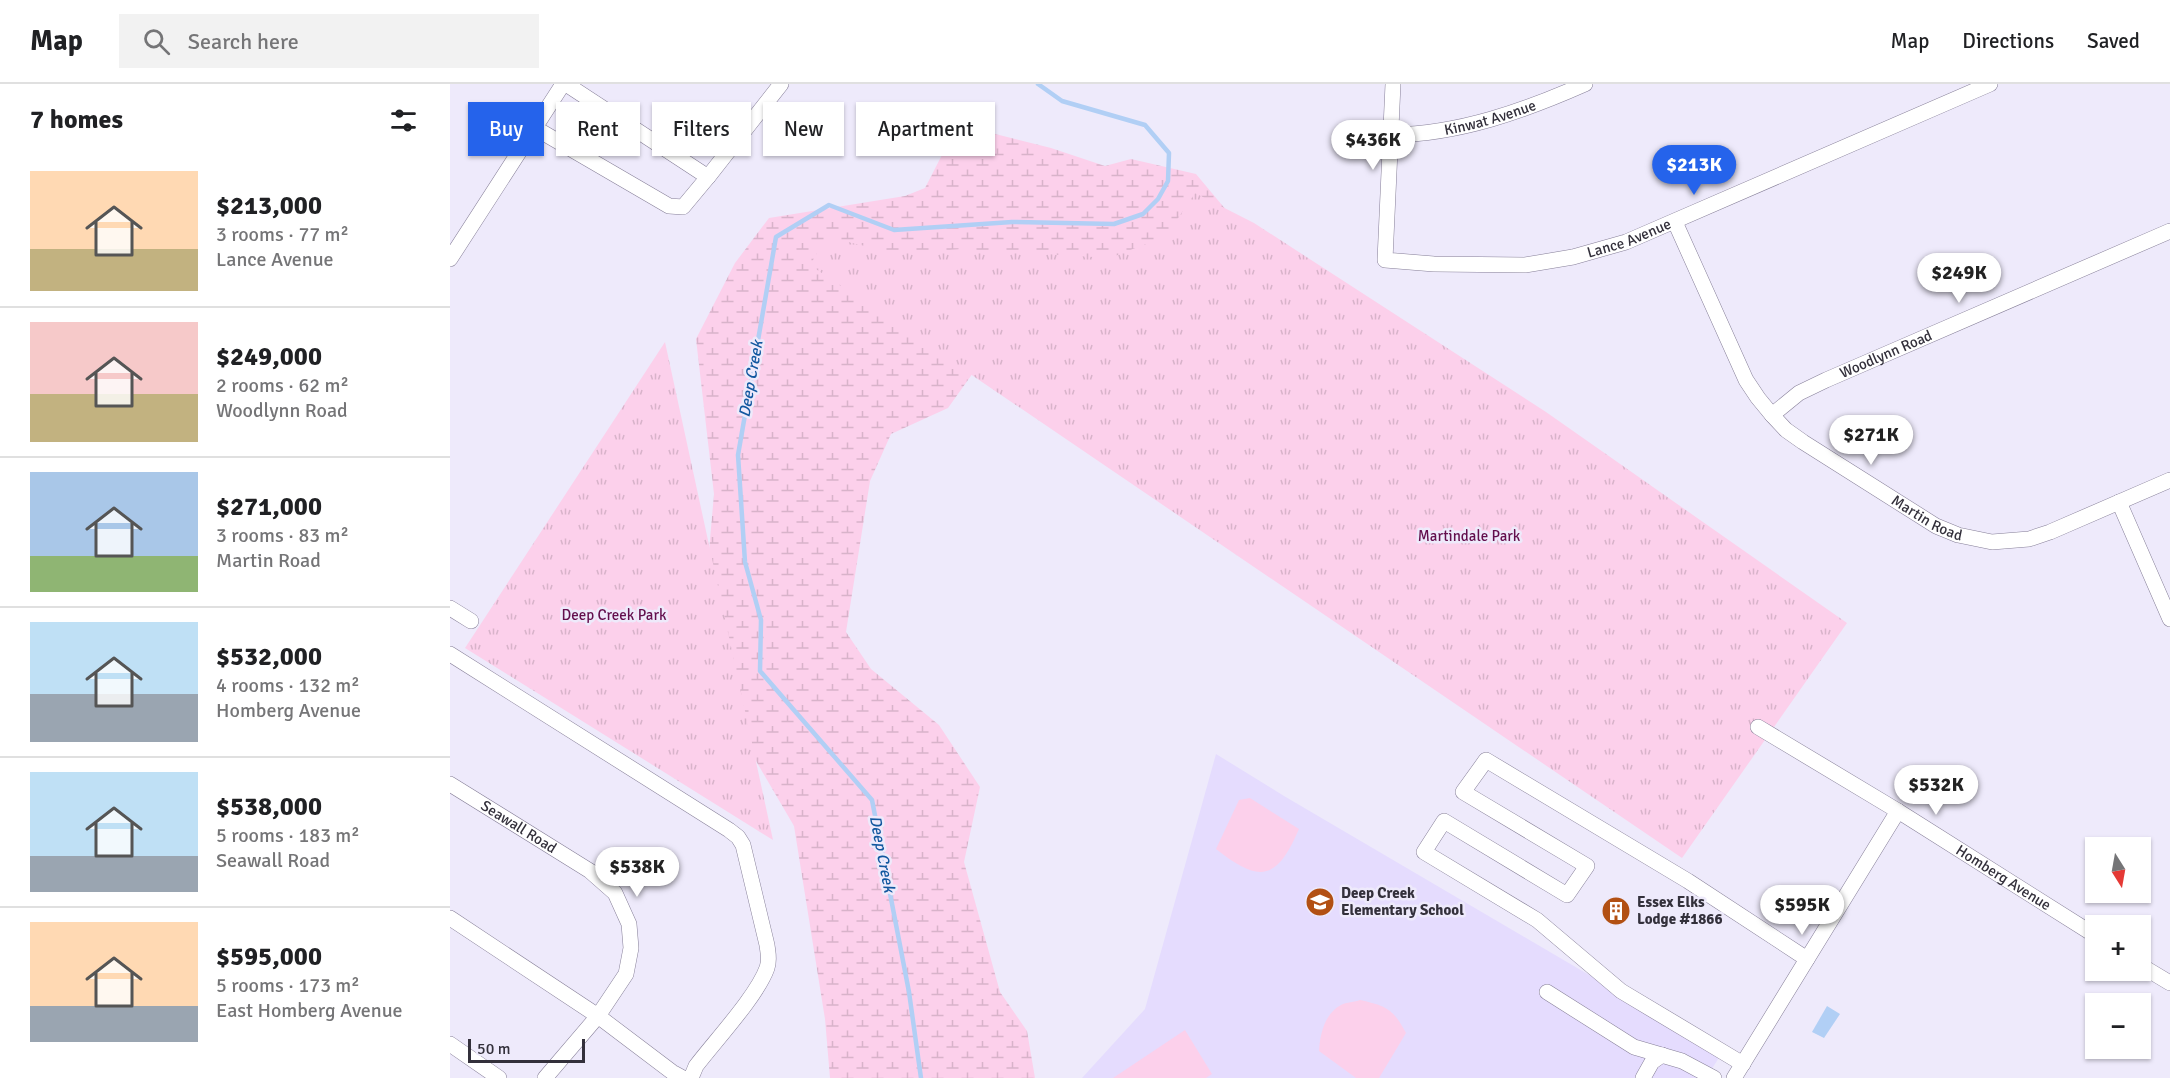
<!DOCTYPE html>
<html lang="en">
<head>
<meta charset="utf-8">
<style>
	:root { --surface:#fff; --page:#f2f2f2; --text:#202124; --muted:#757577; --line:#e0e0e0; --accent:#2563eb }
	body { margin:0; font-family:Signika,sans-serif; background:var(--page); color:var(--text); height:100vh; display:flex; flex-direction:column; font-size:22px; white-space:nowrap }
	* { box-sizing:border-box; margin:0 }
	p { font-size:20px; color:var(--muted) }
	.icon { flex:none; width:33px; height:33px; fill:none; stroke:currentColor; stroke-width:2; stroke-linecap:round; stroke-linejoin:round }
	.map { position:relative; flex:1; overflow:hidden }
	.side { display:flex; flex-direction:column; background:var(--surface); width:450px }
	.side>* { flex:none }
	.top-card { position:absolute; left:18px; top:18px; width:570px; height:54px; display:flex; gap:12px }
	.needle { width:39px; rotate:169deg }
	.buttons { position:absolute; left:1635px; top:753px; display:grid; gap:12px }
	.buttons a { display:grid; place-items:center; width:66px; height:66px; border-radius:0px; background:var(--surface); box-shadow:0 2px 4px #0004; font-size:30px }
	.scale { position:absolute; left:18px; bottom:15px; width:117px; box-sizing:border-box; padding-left:6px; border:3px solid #33303b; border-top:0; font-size:16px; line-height:21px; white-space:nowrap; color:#33303b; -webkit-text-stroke:4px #eeeafb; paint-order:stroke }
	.price { position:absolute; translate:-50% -51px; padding:0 14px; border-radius:21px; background:#fff; color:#222; font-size:20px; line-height:39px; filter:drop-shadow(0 2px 3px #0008) }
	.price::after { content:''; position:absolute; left:50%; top:36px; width:18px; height:14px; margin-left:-9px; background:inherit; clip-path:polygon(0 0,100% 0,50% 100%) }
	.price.active { background:var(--accent); color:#fff }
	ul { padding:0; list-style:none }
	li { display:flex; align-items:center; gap:18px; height:150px; padding:0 30px }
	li+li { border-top:2px solid var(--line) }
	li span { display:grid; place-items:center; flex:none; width:168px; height:120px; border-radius:0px; color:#555 }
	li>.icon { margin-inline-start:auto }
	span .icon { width:72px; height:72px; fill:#fffc; stroke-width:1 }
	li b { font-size:26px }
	h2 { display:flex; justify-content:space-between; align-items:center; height:72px; padding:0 30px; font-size:26px }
	.chip { padding:0 21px; border-radius:0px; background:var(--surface); box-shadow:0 2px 4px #0004; font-size:21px; line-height:54px }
	.chip.active { background:var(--accent); color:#fff }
	header { display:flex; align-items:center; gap:36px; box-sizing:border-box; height:84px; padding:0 30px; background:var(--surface); border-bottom:2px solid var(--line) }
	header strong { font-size:28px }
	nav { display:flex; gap:33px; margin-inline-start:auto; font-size:21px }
	.search { width:420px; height:54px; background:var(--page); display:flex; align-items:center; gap:15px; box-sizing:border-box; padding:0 21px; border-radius:0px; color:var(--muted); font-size:22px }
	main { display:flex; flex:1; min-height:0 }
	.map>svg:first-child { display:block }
	.built { fill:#e5dcfe }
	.grass { fill:#fcd0eb }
	.wetland { fill:url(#wetland-marsh) }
	.park { fill:url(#park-tufts) }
	.water { fill:#b1cff5 }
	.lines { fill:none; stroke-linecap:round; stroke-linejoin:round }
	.stream { stroke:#b1cff5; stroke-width:4.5 }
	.minor-casing { stroke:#867f98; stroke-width:16 }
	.minor { stroke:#fff; stroke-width:15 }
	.labels { text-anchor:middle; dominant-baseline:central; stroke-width:5; stroke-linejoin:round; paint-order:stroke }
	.street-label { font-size:15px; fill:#33303b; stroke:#eeeafb }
	.park-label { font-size:15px; fill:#630e4d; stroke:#eeeafb }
	.poi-label { font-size:15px; font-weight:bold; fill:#33303b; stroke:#eeeafb; text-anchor:start }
	.water-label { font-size:16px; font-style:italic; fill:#11579f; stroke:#eeeafb }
</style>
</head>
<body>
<header>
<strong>Map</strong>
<div class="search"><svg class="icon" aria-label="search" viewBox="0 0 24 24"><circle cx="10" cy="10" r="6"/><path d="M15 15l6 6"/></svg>Search here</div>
<nav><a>Map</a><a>Directions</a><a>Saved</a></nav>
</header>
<main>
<section class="side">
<h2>7 homes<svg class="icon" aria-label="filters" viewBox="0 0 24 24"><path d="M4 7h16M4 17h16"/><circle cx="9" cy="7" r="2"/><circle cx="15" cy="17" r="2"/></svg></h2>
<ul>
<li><span style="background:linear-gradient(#ffd9b3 65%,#c2b280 0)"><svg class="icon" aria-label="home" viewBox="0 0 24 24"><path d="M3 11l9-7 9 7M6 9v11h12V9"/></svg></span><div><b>$213,000</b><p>3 rooms · 77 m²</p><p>Lance Avenue</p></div></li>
<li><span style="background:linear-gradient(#f6c9c9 60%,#c2b280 0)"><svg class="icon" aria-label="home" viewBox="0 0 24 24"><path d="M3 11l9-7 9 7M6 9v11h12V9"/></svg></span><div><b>$249,000</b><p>2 rooms · 62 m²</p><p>Woodlynn Road</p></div></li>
<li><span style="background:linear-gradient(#a9c7e8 70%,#8fb573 0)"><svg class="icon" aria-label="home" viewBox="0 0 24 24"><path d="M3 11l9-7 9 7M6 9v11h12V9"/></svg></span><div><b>$271,000</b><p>3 rooms · 83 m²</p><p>Martin Road</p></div></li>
<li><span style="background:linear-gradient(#bfe0f5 60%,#9aa5b1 0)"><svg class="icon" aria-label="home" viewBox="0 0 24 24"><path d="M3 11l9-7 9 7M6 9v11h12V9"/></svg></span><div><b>$532,000</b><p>4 rooms · 132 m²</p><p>Homberg Avenue</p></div></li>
<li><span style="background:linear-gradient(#bfe0f5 70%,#9aa5b1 0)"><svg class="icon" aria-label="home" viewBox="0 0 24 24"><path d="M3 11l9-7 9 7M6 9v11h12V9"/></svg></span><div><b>$538,000</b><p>5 rooms · 183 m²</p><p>Seawall Road</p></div></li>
<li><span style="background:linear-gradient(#ffd9b3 70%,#9aa5b1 0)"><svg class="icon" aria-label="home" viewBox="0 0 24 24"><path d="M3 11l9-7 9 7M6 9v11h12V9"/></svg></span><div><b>$595,000</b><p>5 rooms · 173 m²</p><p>East Homberg Avenue</p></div></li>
</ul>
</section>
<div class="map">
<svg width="1720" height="994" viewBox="0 0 1720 994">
	<defs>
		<pattern id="wetland-marsh" width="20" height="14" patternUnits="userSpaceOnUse" patternTransform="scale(1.5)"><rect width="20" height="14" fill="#fcd0eb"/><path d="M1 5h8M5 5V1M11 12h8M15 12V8" fill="none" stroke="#d8b3ca"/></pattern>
		<pattern id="park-tufts" width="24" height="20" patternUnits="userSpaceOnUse" patternTransform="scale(1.5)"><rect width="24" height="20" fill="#fcd0eb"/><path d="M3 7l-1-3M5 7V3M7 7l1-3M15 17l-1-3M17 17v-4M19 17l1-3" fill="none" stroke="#d8b3ca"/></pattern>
	</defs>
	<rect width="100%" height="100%" fill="#eeeafb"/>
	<path class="built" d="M766,670l68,42 438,257 -16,25h-624l63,-69z"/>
	<path class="grass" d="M800,714l49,31c-22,51 -39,55 -83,20l23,-49z
		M910,916c27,6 33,9 46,33l-27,45h-23l-37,-27c1,-16 5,-37 22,-46 5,-3 14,-3 19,-5z
		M735,946l27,44 -6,4h-93z"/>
	<path class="wetland" d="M506,40l95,24 54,18 26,-7 65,15 51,61 -237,86 -62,87 -57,26 -21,47 -24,151 25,37 68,56 41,62 -16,75 36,130 27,39 8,47h-205l-5,-59 -31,-193 -45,-77 -48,-107 13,-148 -18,-155 39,-76 34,-45 136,-22 20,-8 18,-35z"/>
	<path class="park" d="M745,109l59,30 292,189 301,211 -165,235 -872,-593 15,-25 23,2 51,12 63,-5 148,9 56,-22z
		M215,258l108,498 -308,-192z"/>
	<path class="water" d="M1377,922l13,8 -16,24 -12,-6z"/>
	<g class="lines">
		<path class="stream" d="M471,994l-12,-86 -37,-192 -112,-129 1,-51 -16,-58 -7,-107 38,-218 53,-32 65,25 118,-8 102,2 29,-10 15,-15 10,-18 1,-28 -24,-28 -83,-24 -24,-17"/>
		<g class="minor-casing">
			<g id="minor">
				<path d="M116,0l142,93 73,-93"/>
				<path id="s1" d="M943,0l-8,176 49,4 91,1 48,-8 53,-15 364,-158"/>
				<path d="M85,44l134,78 14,1 25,-30"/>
				<path id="s2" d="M942,51c67,-1 132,-24 193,-51"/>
				<path id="s3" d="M1225,138l71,158 12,18 14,17 14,15 17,12 133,84 22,9 34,7 37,-3 21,-7 120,-52"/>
				<path d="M0,175l113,-175"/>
				<path id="s4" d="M1322,331l27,-22 27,-13 344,-149"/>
				<path d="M1669,418l51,117"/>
				<path d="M0,524l21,13"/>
				<path d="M0,570l279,176 9,7 5,8 24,100c1,8 3,15 0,23 -10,28 -52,73 -71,98l-5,12"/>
				<path id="s5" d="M1308,643l140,84 198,125"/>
				<path id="s6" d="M0,700l140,87 25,22 14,31 2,24 -5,26 -28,42 -53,62"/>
				<path d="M0,834l148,98 74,56 11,6"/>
				<path d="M1690,881l30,18"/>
				<path d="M1097,908l87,55 48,14 32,17"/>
				<path d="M0,960l49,34"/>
				<path d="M1293,980l-122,-73 -84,-71 -113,-68 20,-31 123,74 20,-29 -124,-74 23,-32 202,121 119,78"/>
				<path d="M1193,994l9,-16 10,-7"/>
				<path d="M1284,994l164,-267"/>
			</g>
		</g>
		<use href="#minor" class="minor"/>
	</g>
	<defs>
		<g id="school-disc" transform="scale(1.5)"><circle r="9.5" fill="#b25013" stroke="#eeeafb"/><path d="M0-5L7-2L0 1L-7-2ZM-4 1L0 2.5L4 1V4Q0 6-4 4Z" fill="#fff"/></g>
		<g id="building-disc" transform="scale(1.5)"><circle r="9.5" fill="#b25013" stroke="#eeeafb"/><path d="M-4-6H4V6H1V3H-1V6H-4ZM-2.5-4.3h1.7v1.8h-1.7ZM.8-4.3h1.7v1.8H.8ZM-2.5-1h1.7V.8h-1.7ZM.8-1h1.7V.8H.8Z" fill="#fff"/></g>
	</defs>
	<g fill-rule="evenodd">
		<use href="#school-disc" x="870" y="818"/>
		<use href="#building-disc" x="1166" y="827"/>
	</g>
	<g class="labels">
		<g class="street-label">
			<text stroke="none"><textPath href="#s2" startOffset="100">Kinwat Avenue</textPath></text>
			<text stroke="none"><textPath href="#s1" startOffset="424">Lance Avenue</textPath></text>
			<text stroke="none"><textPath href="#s4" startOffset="130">Woodlynn Road</textPath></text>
			<text stroke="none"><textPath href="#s3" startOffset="404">Martin Road</textPath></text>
			<text stroke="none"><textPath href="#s6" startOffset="81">Seawall Road</textPath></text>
			<text stroke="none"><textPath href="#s5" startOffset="288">Homberg Avenue</textPath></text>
		</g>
		<g class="park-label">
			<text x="1019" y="452">Martindale Park</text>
			<text x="164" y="531">Deep Creek Park</text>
		</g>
		<g class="poi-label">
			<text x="891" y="809">Deep Creek<tspan x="891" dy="17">Elementary School</tspan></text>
			<text x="1187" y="818">Essex Elks<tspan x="1187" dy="17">Lodge #1866</tspan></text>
		</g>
		<g class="water-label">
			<text transform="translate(301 295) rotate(-80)">Deep Creek</text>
			<text transform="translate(432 770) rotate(79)">Deep Creek</text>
		</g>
	</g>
</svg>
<div class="buttons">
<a><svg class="needle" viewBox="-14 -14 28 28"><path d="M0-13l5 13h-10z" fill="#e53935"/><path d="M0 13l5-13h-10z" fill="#757577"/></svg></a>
<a>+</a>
<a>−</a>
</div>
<div class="scale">50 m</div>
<b class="price" style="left:923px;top:87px">$436K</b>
<b class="price active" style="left:1244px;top:112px">$213K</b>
<b class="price" style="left:1509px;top:220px">$249K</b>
<b class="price" style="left:1421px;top:382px">$271K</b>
<b class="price" style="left:1486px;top:732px">$532K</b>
<b class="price" style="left:187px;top:814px">$538K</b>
<b class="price" style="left:1352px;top:852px">$595K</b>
<div class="top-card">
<a class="chip active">Buy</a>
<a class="chip">Rent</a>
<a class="chip">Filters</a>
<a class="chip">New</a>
<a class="chip">Apartment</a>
</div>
</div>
</main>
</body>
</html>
